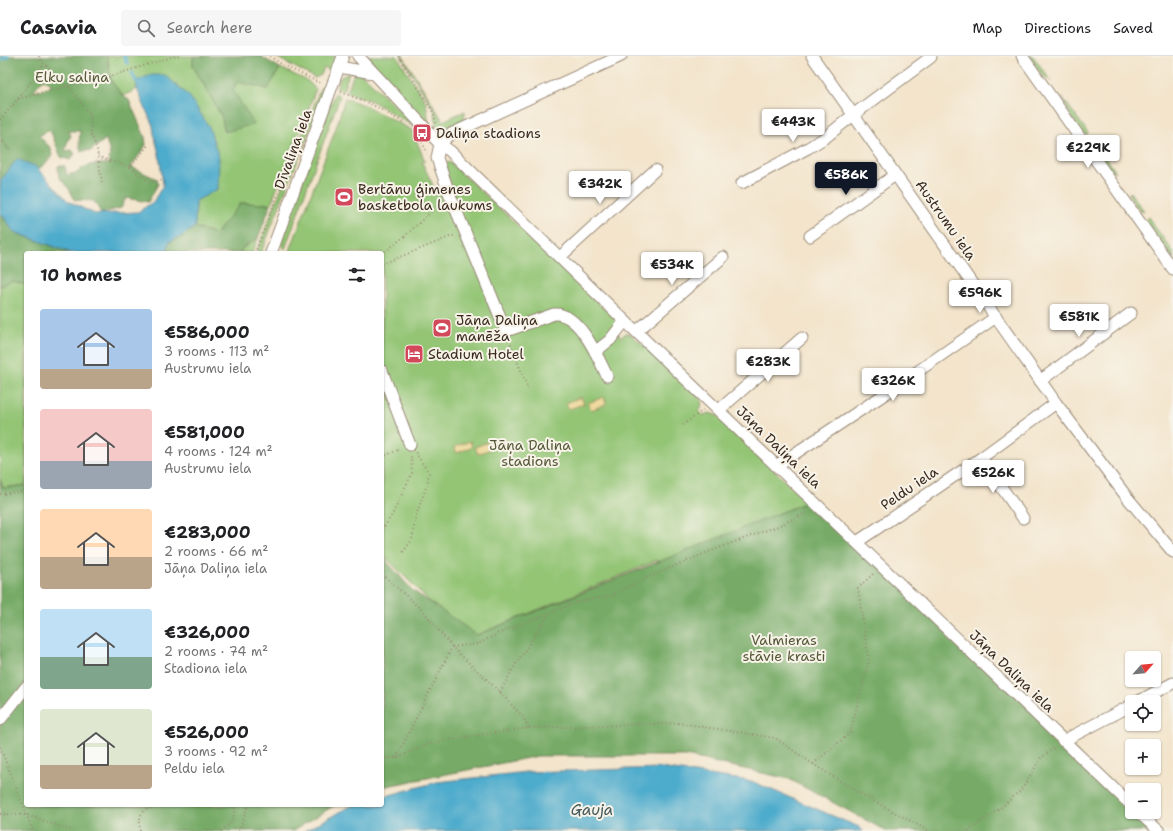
<!DOCTYPE html>
<html lang="en">
<head>
<meta charset="utf-8">
<style>
	:root { --surface:#fff; --page:#f6f6f6; --text:#202124; --muted:#757577; --line:#e0e0e0; --accent:#111827 }
	body { margin:0; font-family:"Shantell Sans",sans-serif; background:var(--page); color:var(--text); height:100vh; display:flex; flex-direction:column; font-size:15px; white-space:nowrap }
	* { box-sizing:border-box; margin:0 }
	p { font-size:13px; color:var(--muted) }
	.icon { flex:none; width:22px; height:22px; fill:none; stroke:currentColor; stroke-width:2; stroke-linecap:round; stroke-linejoin:round }
	.map { position:relative; flex:1; overflow:hidden }
	.sheet { position:absolute; left:24px; top:195px; width:360px; height:556px; display:flex; flex-direction:column; background:var(--surface); border-radius:4px; box-shadow:0 1px 3px #0004 }
	.sheet>* { flex:none }
	.needle { width:26px; rotate:63deg }
	.controls { position:absolute; left:1125px; top:595px; display:grid; gap:8px }
	.controls a { display:grid; place-items:center; width:36px; height:36px; border-radius:4px; background:var(--surface); box-shadow:0 1px 3px #0004; font-size:20px }
	.price { position:absolute; translate:-50% -34px; padding:0 9px; border-radius:4px; background:#fff; color:#222; font-size:13px; line-height:26px; filter:drop-shadow(0 1px 2px #0008) }
	.price::after { content:''; position:absolute; left:50%; top:24px; width:12px; height:9px; margin-left:-6px; background:inherit; clip-path:polygon(0 0,100% 0,50% 100%) }
	.price.active { background:var(--accent); color:#fff }
	ul { padding:0; list-style:none }
	li { display:flex; align-items:center; gap:12px; height:100px; padding:0 16px }
	li span { display:grid; place-items:center; flex:none; width:112px; height:80px; border-radius:4px; color:#555 }
	li>.icon { margin-inline-start:auto }
	span .icon { width:48px; height:48px; fill:#fffc; stroke-width:1 }
	li b { font-size:17px }
	h2 { display:flex; justify-content:space-between; align-items:center; height:48px; padding:0 16px; font-size:17px }
	header { display:flex; align-items:center; gap:24px; box-sizing:border-box; height:56px; padding:0 20px; background:var(--surface); border-bottom:1px solid var(--line) }
	header strong { font-size:19px }
	nav { display:flex; gap:22px; margin-inline-start:auto; font-size:14px }
	.search { width:280px; height:36px; background:var(--page); display:flex; align-items:center; gap:10px; box-sizing:border-box; padding:0 14px; border-radius:4px; color:var(--muted); font-size:15px }
	.map>svg:first-child { display:block }
	.green { fill:#93c575; stroke:#67784a }
	.forest { fill:#76aa66; stroke:#586a42; fill-rule:evenodd }
	.sand { fill:#eeda9e; stroke:#94825e }
	.water { fill:#4eabcc; stroke:#446a75 }
	.lines { fill:none; stroke-linecap:round; stroke-linejoin:round }
	.stream { stroke:#4eabcc; stroke-width:3.5 }
	.minor-casing { stroke:#978774; stroke-width:13 }
	.path { stroke:#978774; stroke-width:2; stroke-dasharray:1 3; stroke-linecap:butt }
	.minor { stroke:#fff; stroke-width:11 }
	.labels { text-anchor:middle; dominant-baseline:central; stroke-width:4; stroke-linejoin:round; paint-order:stroke }
	.park-label { font-size:14px; fill:#555838; stroke:#f7f3e8 }
	.poi-label { font-size:14px; fill:#3b2a1e; stroke:#f7f3e8; text-anchor:start }
	.street-label { font-size:14px; fill:#3b2a1e; stroke:#f7f3e8 }
	.water-label { font-size:15px; font-style:italic; fill:#42575b; stroke:#f7f3e8 }
</style>
</head>
<body>
<header>
<strong>Casavia</strong>
<div class="search"><svg class="icon" aria-label="search" viewBox="0 0 24 24"><circle cx="10" cy="10" r="6"/><path d="M15 15l6 6"/></svg>Search here</div>
<nav><a>Map</a><a>Directions</a><a>Saved</a></nav>
</header>
<div class="map">
<svg width="1173" height="775" viewBox="0 0 1173 775">
	<rect width="100%" height="100%" fill="#f7f3e8"/>
	<filter id="ink" filterUnits="userSpaceOnUse"><feTurbulence type="fractalNoise" baseFrequency=".025" numOctaves="2"/><feDisplacementMap in="SourceGraphic" scale="8" xChannelSelector="R" yChannelSelector="G"/><feConvolveMatrix kernelMatrix="1 2 1 2 8 2 1 2 1" color-interpolation-filters="sRGB"/></filter>
	<filter id="wash" filterUnits="userSpaceOnUse"><feTurbulence type="fractalNoise" baseFrequency=".012" numOctaves="4" result="noise"/><feDisplacementMap in="SourceGraphic" scale="16" xChannelSelector="R" yChannelSelector="G"/><feGaussianBlur stdDeviation="0.9" result="paint"/><feColorMatrix in="noise" values="0 0 0 0 0 0 0 0 0 0 0 0 0 0 0 0 0 1.4 0 .05"/><feComposite in="paint" operator="in"/></filter>
	<g filter="url(#wash)">
		<rect width="100%" height="100%" fill="#f3e4cb"/>
		<path class="green" d="M107,0h86v10l28,49 4,17 8,-42 4,-8 31,7 12,-21 28,13 8,8 -45,115 -30,-1 -25,31 -21,-7 1,-26 -59,-120v8l-14,7 -11,-14z
			M274,0h64l-6,15 -8,-3 -3,7 -6,3z
			M365,0h32l29,46 3,23z
			M401,0h2l40,65 22,-10 -1,9 -19,8 -9,-1 -1,-16z
			M1029,0h4l18,25 -9,-6z
			M349,17l-6,18 -7,-3 5,-11z
			M354,17l7,1 5,4 47,45 3,5 -44,-27 -25,-9z
			M321,31l3,1 1,3 -64,162h-5z
			M335,37l5,3 -55,153 -4,-4 4,-15z
			M1062,41l26,36 -3,2 -14,-18z
			M345,42l19,7 48,25 13,31 -3,1 14,30 4,-2 2,5 12,-4 -11,-26 6,-3 4,3 102,95 61,60 -2,9 7,8 5,-4 5,2 19,16 52,49 -1,9 -2,2 4,4 7,-2 8,3 89,86 -150,61 1,-3 -191,79 -85,-85v-301h-93l47,-125z
			M1097,89l19,27c-9,-1 -20,-19 -19,-27z
			M1130,136l14,19h-4l-10,-14 -1,-3z
			M1148,161l25,35v7l-28,-39z
			M258,182l-6,15h-13l4,-5z
			M13,225l13,4v200l-23,3 -3,-9v-193z"/>
		<path class="forest" d="M0,0h107l5,26 11,14 6,4 16,37 1,8 -15,22 26,12 1,5 -10,18 -22,-4 -5,10 -20,5 -7,-12 -19,-1 -6,-11 -10,-12 -1,-11h7l2,10 3,-2 7,-1c9,-10 19,-9 31,-9l2,-11 -4,-14 -16,12 -3,-1 -6,2 -2,-9 1,-12h-11l2,5 -3,4 -3,11 7,-1 3,4 -5,6 -9,-3 -11,-27 -11,6 12,12 1,9 -14,13 -3,-4 -34,14 -1,8v-49l10,12 -10,-14zM43,23l9,5 -5,4 -14,3z
			M193,0h67l20,12 -12,21 -31,-7 -4,8 21,34 -29,8 -4,-17 -28,-49z
			M241,147l30,1 -13,34 -15,10 -4,5h-74l2,-1 2,-10 13,-6 13,-9 21,7z
			M0,156l14,20 57,21h-45v32l-13,-4 -13,5z
			M0,423l3,9 23,-3v320h309l-42,26h-293z
			M812,444l320,306v6h6l21,19h-273l-97,-52 -103,-23h-148l-156,31v-231l30,34 65,45z"/>
		<path class="sand" d="M581,341l3,7 -15,5 -3,-6z
			M604,341l2,7 -15,6 -3,-7z
			M470,385l2,6 -15,6 -3,-6z
			M491,385l2,7 -15,6 -3,-7z"/>
		<path class="water" d="M151,19h14l25,22 19,30 10,31 -1,31 -22,12 -1,26 -13,9 -13,6 -2,10 -2,1h-94l-57,-21 -14,-20v-24l1,-8 16,-21 18,7 33,35 27,13 43,-2 15,-10 10,-17 -4,-31 -5,-20 -1,-8 -16,-37 -1,-8z
			M660,712l91,13 108,46 4,4h-559l49,-26h29v-8l55,-15 89,-10z"/>
		<g class="lines">
			<path class="stream" d="M124,0l3,7
				M0,4l8,-4
				M132,17l4,8"/>
		</g>
	</g>
	<g filter="url(#ink)">
		<g class="lines">
			<g class="minor-casing">
				<path id="minor" d="M358,0l82,88 10,7 175,170 507,485
					M812,0l244,347 70,93 47,56
					M1022,0l151,213
					M339,11l34,6
					M440,88l-3,14 12,35 57,138 48,-17c25,-2 44,43 53,62
					M440,88l11,-10 170,-78
					M742,127l66,-35 18,-11 27,-22 78,-58
					M810,180l85,-61
					M271,197l72,-197
					M560,201l95,-87
					M637,275l86,-74
					M595,296l15,-12 15,-19
					M382,315l28,74
					M1040,325l91,-68
					M719,354l83,-72
					M981,402l42,60
					M776,410l112,-74 108,-75
					M857,486l124,-84 75,-55
					M1137,646l36,-19
					M0,664l26,-33
					M1063,685l69,-36
					M1138,756l21,19"/>
			</g>
			<path class="path" d="M39,0l5,8 24,22 24,-4 80,-25 9,-1
				M270,0l13,9 39,19
				M399,0l34,56 3,11
				M341,36l28,11 36,20
				M18,43l50,-13 22,28 1,20 6,15 5,34
				M0,64l18,-21 26,-35
				M422,86l5,11
				M98,101l32,10 19,-23
				M130,111l21,16 11,-3
				M372,132l13,6 6,8
				M255,197l52,-132
				M382,198l23,-18 32,-30 5,-2
				M382,208l73,-29
				M509,284l19,49
				M683,369l20,-15
				M382,401l18,-8
				M0,438l26,-3
				M382,474l10,-15 20,-42 -1,-17
				M403,496l9,-12 4,-25 11,-30 2,-12 -14,-21
				M382,518l42,38 28,35 48,45 22,24 7,12
				M452,591l26,-3 21,-11 78,-31 34,-6 24,-13 73,-31 70,-26 30,-14
				M500,636l14,-25 35,-53
				M0,691l33,84
				M382,702h14l32,-14 43,-8 58,-8 150,-5 96,15 38,26 48,30 68,37
				M396,702l56,-111
				M813,708l37,-31 19,-72 -11,-73 16,-15
				M0,758l27,1 46,16
				M140,775c-1,-18 1,-23 20,-24v-2
				M221,775l11,-9 4,-17
				M239,775l9,-26
				M968,775l29,-20 24,-21 20,-32 14,-11"/>
			<use href="#minor" class="minor"/>
		</g>
	</g>
	<defs>
		<g id="bus-square" transform="scale(1)"><rect x="-9" y="-9" width="18" height="18" rx="4" fill="#d1495b" stroke="#f7f3e8"/><path d="M-5-6H5V4H4V6H2V4H-2V6H-4V4H-5ZM-3.5-4V0h7V-4ZM-3.5 1.2v1.5H-2V1.2ZM2 1.2v1.5H3.5V1.2Z" fill="#fff"/></g>
		<g id="stadium-square" transform="scale(1)"><rect x="-9" y="-9" width="18" height="18" rx="4" fill="#d1495b" stroke="#f7f3e8"/><path d="M0-5a6.5 5 0 1 0 0 10a6.5 5 0 1 0 0-10ZM-3.5-1.8h7v3.6h-7Z" fill="#fff"/></g>
		<g id="hotel-square" transform="scale(1)"><rect x="-9" y="-9" width="18" height="18" rx="4" fill="#d1495b" stroke="#f7f3e8"/><path d="M-6-4.5h1.5V1H6V5H4.5V3h-9V5H-6ZM-4 0a1.8 1.8 0 1 1 3.6 0ZM.5 0V-2.5h3Q6-2.5 6 0Z" fill="#fff"/></g>
	</defs>
	<g fill-rule="evenodd">
		<use href="#bus-square" x="422" y="77"/>
		<use href="#stadium-square" x="344" y="141"/>
		<use href="#stadium-square" x="442" y="272"/>
		<use href="#hotel-square" x="414" y="298"/>
	</g>
	<g class="labels">
		<g class="park-label">
			<text x="72" y="21">Elku saliņa</text>
			<text x="530" y="389">Jāņa Daliņa<tspan x="530" dy="16">stadions</tspan></text>
			<text x="784" y="584">Valmieras<tspan x="784" dy="16">stāvie krasti</tspan></text>
		</g>
		<g class="poi-label">
			<text x="436" y="77">Daliņa stadions</text>
			<text x="358" y="133">Bertānu ģimenes<tspan x="358" dy="16">basketbola laukums</tspan></text>
			<text x="456" y="264">Jāņa Daliņa<tspan x="456" dy="16">manēža</tspan></text>
			<text x="428" y="298">Stadium Hotel</text>
		</g>
		<g class="street-label">
			<text transform="translate(293 93) rotate(-70)">Dīvaliņa iela</text>
			<text transform="translate(946 164) rotate(55)">Austrumu iela</text>
			<text transform="translate(779 391) rotate(44)">Jāņa Daliņa iela</text>
			<text transform="translate(909 432) rotate(-34)">Peldu iela</text>
			<text transform="translate(1012 615) rotate(44)">Jāņa Daliņa iela</text>
		</g>
		<g class="water-label">
			<text x="592" y="754">Gauja</text>
		</g>
	</g>
</svg>
<div class="controls">
<a><svg class="needle" viewBox="-14 -14 28 28"><path d="M0-13l5 13h-10z" fill="#e53935"/><path d="M0 13l5-13h-10z" fill="#757577"/></svg></a>
<a><svg class="icon" aria-label="locate" viewBox="0 0 24 24"><circle cx="12" cy="12" r="6"/><path d="M12 2v4M12 18v4M2 12h4M18 12h4"/></svg></a>
<a>+</a>
<a>−</a>
</div>
<b class="price" style="left:793px;top:87px">€443K</b>
<b class="price" style="left:1088px;top:113px">€229K</b>
<b class="price active" style="left:846px;top:140px">€586K</b>
<b class="price" style="left:600px;top:149px">€342K</b>
<b class="price" style="left:672px;top:230px">€534K</b>
<b class="price" style="left:980px;top:258px">€596K</b>
<b class="price" style="left:1079px;top:282px">€581K</b>
<b class="price" style="left:768px;top:327px">€283K</b>
<b class="price" style="left:893px;top:346px">€326K</b>
<b class="price" style="left:993px;top:438px">€526K</b>
<section class="sheet">
<h2>10 homes<svg class="icon" aria-label="filters" viewBox="0 0 24 24"><path d="M4 7h16M4 17h16"/><circle cx="9" cy="7" r="2"/><circle cx="15" cy="17" r="2"/></svg></h2>
<ul>
<li><span style="background:linear-gradient(#a9c7e8 75%,#b9a48a 0)"><svg class="icon" aria-label="home" viewBox="0 0 24 24"><path d="M3 11l9-7 9 7M6 9v11h12V9"/></svg></span><div><b>€586,000</b><p>3 rooms · 113 m²</p><p>Austrumu iela</p></div></li>
<li><span style="background:linear-gradient(#f6c9c9 65%,#9aa5b1 0)"><svg class="icon" aria-label="home" viewBox="0 0 24 24"><path d="M3 11l9-7 9 7M6 9v11h12V9"/></svg></span><div><b>€581,000</b><p>4 rooms · 124 m²</p><p>Austrumu iela</p></div></li>
<li><span style="background:linear-gradient(#ffd9b3 60%,#b9a48a 0)"><svg class="icon" aria-label="home" viewBox="0 0 24 24"><path d="M3 11l9-7 9 7M6 9v11h12V9"/></svg></span><div><b>€283,000</b><p>2 rooms · 66 m²</p><p>Jāņa Daliņa iela</p></div></li>
<li><span style="background:linear-gradient(#bfe0f5 60%,#7fa58c 0)"><svg class="icon" aria-label="home" viewBox="0 0 24 24"><path d="M3 11l9-7 9 7M6 9v11h12V9"/></svg></span><div><b>€326,000</b><p>2 rooms · 74 m²</p><p>Stadiona iela</p></div></li>
<li><span style="background:linear-gradient(#dfe7d0 70%,#b9a48a 0)"><svg class="icon" aria-label="home" viewBox="0 0 24 24"><path d="M3 11l9-7 9 7M6 9v11h12V9"/></svg></span><div><b>€526,000</b><p>3 rooms · 92 m²</p><p>Peldu iela</p></div></li>
</ul>
</section>
</div>
</body>
</html>
